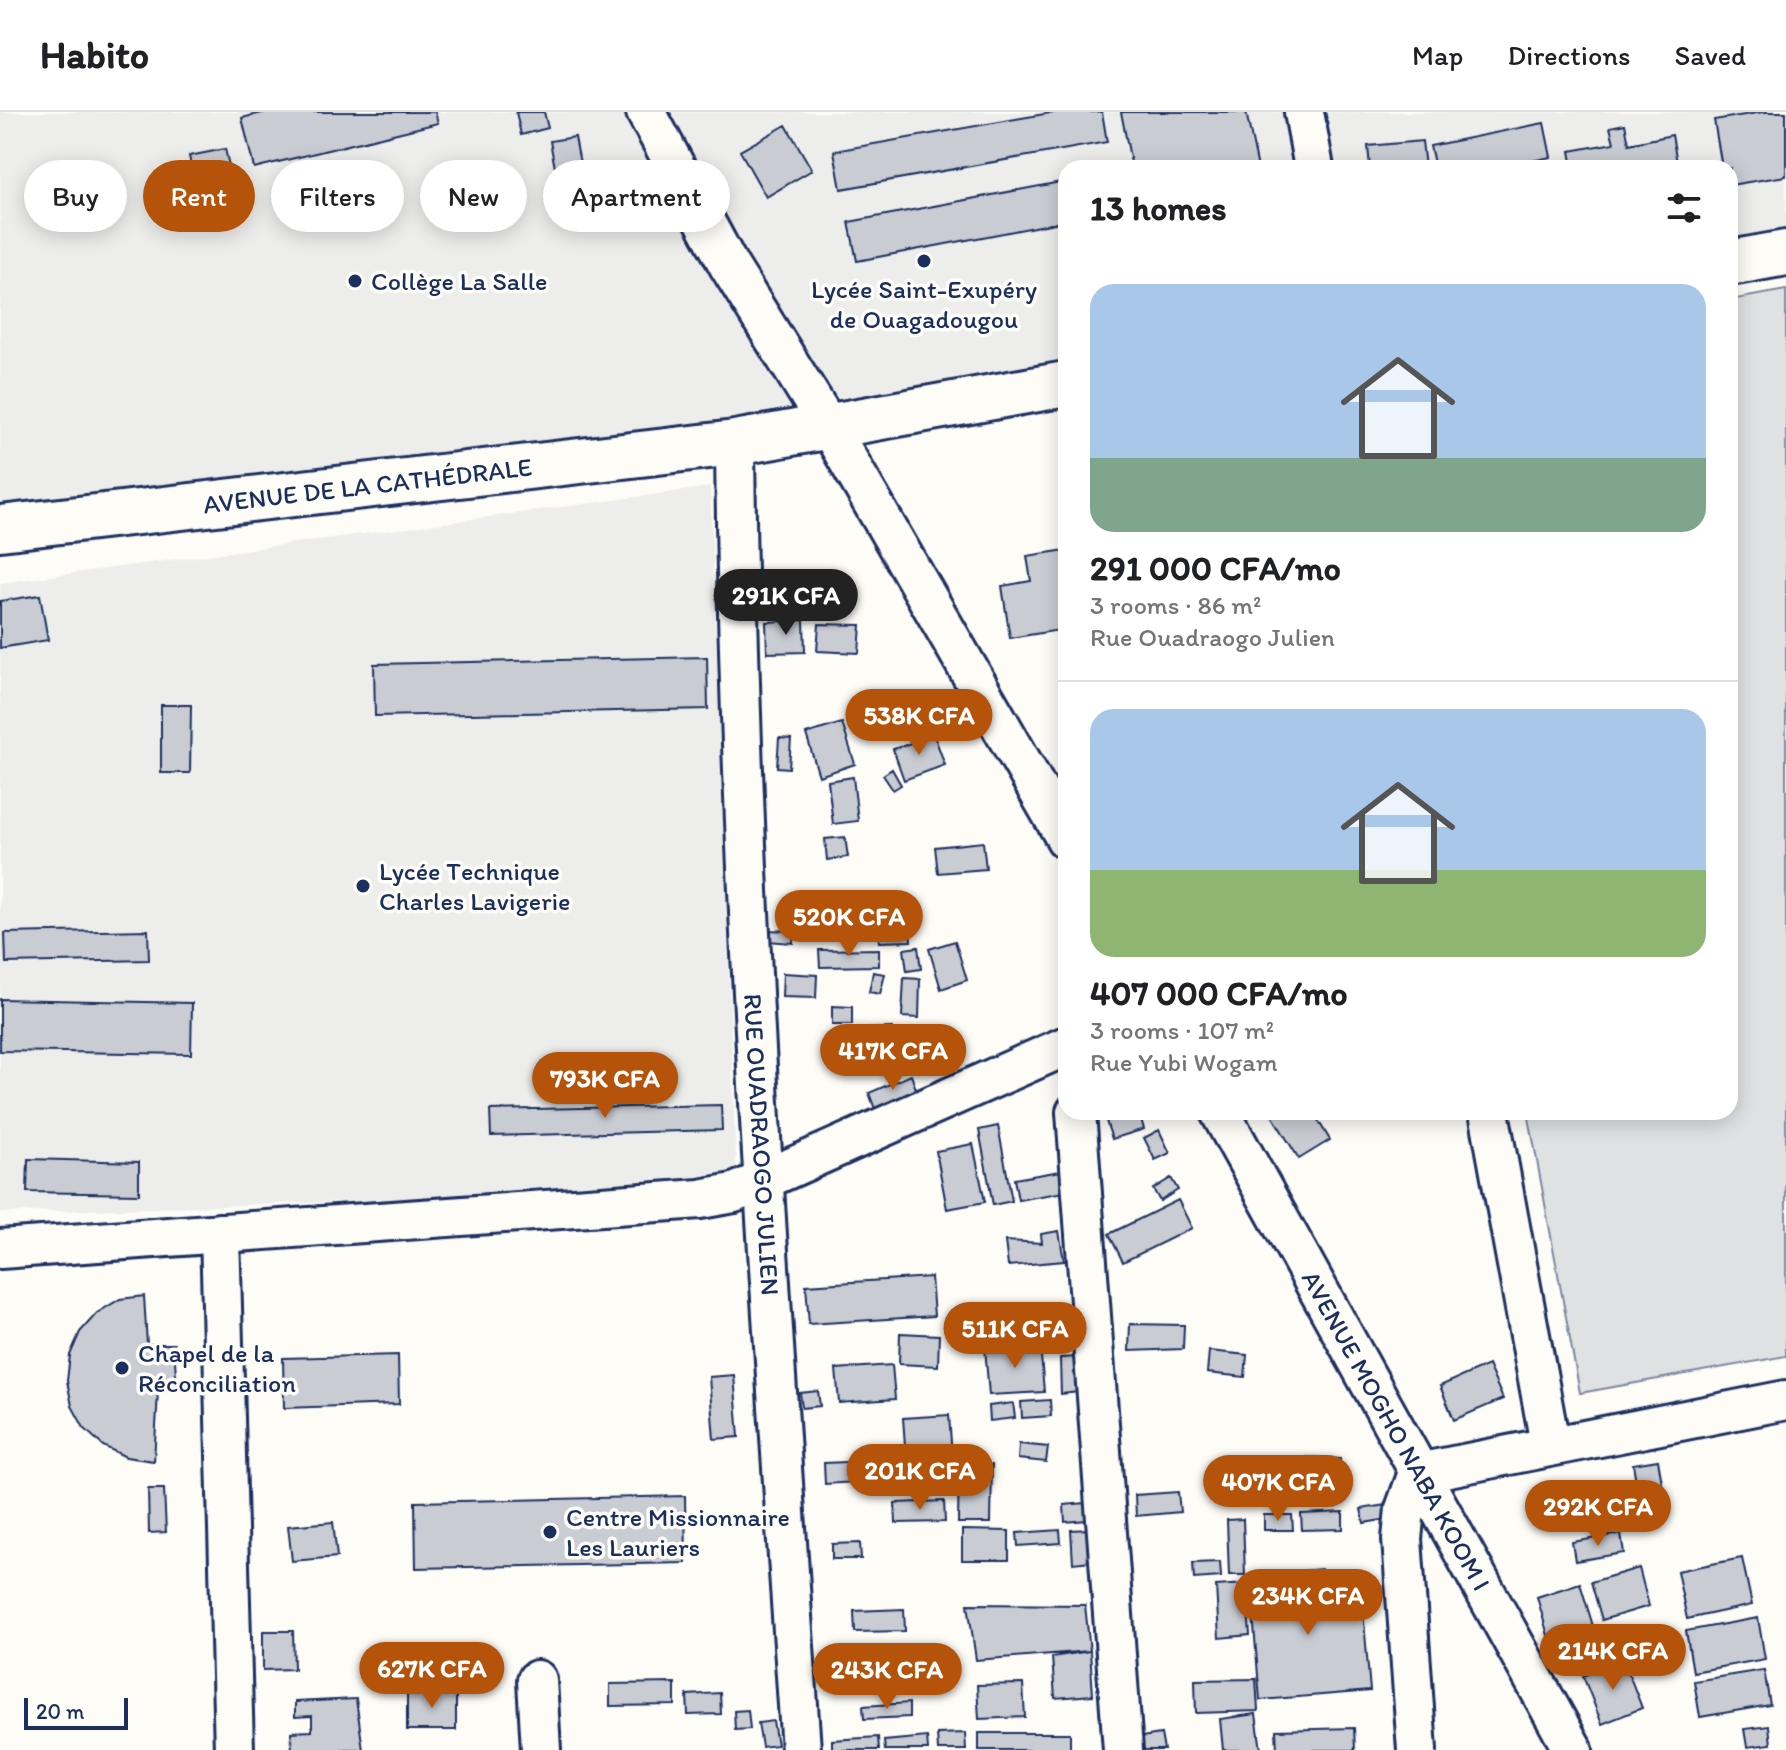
<!DOCTYPE html>
<html lang="en">
<head>
<meta charset="utf-8">
<style>
	:root { --surface:#fff; --page:#f2f2f2; --text:#202124; --muted:#757577; --line:#e0e0e0; --accent:#b45309 }
	body { margin:0; font-family:Itim,sans-serif; background:var(--page); color:var(--text); height:100vh; display:flex; flex-direction:column; font-size:30px; white-space:nowrap }
	* { box-sizing:border-box; margin:0 }
	p { font-size:26px; color:var(--muted) }
	.icon { flex:none; width:44px; height:44px; fill:none; stroke:currentColor; stroke-width:2; stroke-linecap:round; stroke-linejoin:round }
	.map { position:relative; flex:1; overflow:hidden }
	.sheet { position:absolute; left:1058px; top:48px; width:680px; height:960px; display:flex; flex-direction:column; background:var(--surface); border-radius:24px; box-shadow:0 4px 20px #0003 }
	.sheet>* { flex:none }
	.top-card { position:absolute; left:24px; top:48px; width:760px; height:72px; display:flex; gap:16px }
	.scale { position:absolute; left:24px; bottom:20px; width:104px; box-sizing:border-box; padding-left:8px; border:4px solid #1b2f5e; border-top:0; font-size:22px; line-height:28px; white-space:nowrap; color:#1b2f5e; -webkit-text-stroke:6px #fdfcf7; paint-order:stroke }
	.price { position:absolute; translate:-50% -68px; padding:0 18px; border-radius:28px; background:var(--accent); color:#fff; font-size:26px; line-height:52px; filter:drop-shadow(0 2px 4px #0008) }
	.price::after { content:''; position:absolute; left:50%; top:48px; width:24px; height:18px; margin-left:-12px; background:inherit; clip-path:polygon(0 0,100% 0,50% 100%) }
	.price.current { background:#222; color:#fff }
	ul { padding:0; list-style:none }
	li { display:grid; align-content:center; gap:16px; height:424px; padding:0 32px }
	li+li { border-top:2px solid var(--line) }
	li span { display:grid; place-items:center; height:248px; border-radius:24px; color:#555 }
	li>.icon { margin-inline-start:auto }
	span .icon { width:144px; height:144px; fill:#fffc; stroke-width:1 }
	li b { font-size:34px }
	h2 { display:flex; justify-content:space-between; align-items:center; height:96px; padding:0 32px; font-size:34px }
	.pill { padding:0 28px; border-radius:36px; background:var(--surface); box-shadow:0 4px 20px #0003; font-size:28px; line-height:72px }
	.pill.current { background:var(--accent); color:#fff }
	header { display:flex; align-items:center; gap:48px; box-sizing:border-box; height:112px; padding:0 40px; background:var(--surface); border-bottom:2px solid var(--line) }
	header strong { font-size:38px }
	nav { display:flex; gap:44px; margin-inline-start:auto; font-size:28px }
	.map>svg:first-child { display:block }
	.built { fill:#edeeec }
	.green { fill:#e0e1e3; stroke:#7e88a0; stroke-width:2 }
	.building { fill:#c9ccd3; stroke:#1b2f5e; stroke-width:2 }
	.lines { fill:none; stroke-linecap:round; stroke-linejoin:round }
	.street-casing { stroke:#1b2f5e; stroke-width:44 }
	.secondary-casing { stroke:#1b2f5e; stroke-width:50 }
	.street { stroke:#fdfcf7; stroke-width:38 }
	.secondary { stroke:#fdfcf7; stroke-width:44 }
	.poi-dot { fill:#1b2f5e; stroke:#fdfcf7; stroke-width:3 }
	.labels { text-anchor:middle; stroke-width:7; stroke-linejoin:round; paint-order:stroke }
	.poi-label { font-size:26px; fill:#1b2f5e; stroke:#fdfcf7; text-anchor:start }
	.street-label { font-size:26px; fill:#1b2f5e; stroke:#fdfcf7 }
</style>
</head>
<body>
<header>
<strong>Habito</strong>
<nav><a>Map</a><a>Directions</a><a>Saved</a></nav>
</header>
<div class="map">
<svg width="1786" height="1638" viewBox="0 0 1786 1638">
	<rect width="100%" height="100%" fill="#fdfcf7"/>
	<filter id="ink" filterUnits="userSpaceOnUse"><feTurbulence type="fractalNoise" baseFrequency=".0125" numOctaves="2"/><feDisplacementMap in="SourceGraphic" scale="16" xChannelSelector="R" yChannelSelector="G"/><feConvolveMatrix kernelMatrix="1 2 1 2 8 2 1 2 1" color-interpolation-filters="sRGB"/></filter>
	<g filter="url(#ink)">
		<path class="built" d="M0,0H1786V141L1730,151V56H1066V271L0,416Z
			M710,375L737,1077L0,1101V471Z"/>
		<path class="green" d="M1786,178V1244L1580,1281L1528,1000H1730V188Z"/>
		<path class="building" d="M266,0H435L438,11L254,56L242,6Z
			M516,0H544L548,16L521,23Z
			M1056,0H1102L1107,30L841,77L834,39Z
			M1121,0H1246L1258,56H1132Z
			M1763,0H1786V64L1730,73V56H1722L1714,8Z
			M1544,11L1551,45L1497,56H1435L1430,34Z
			M1625,12L1629,32L1672,23L1678,56H1573L1570,39L1614,31L1610,15Z
			M786,13L812,58L766,85L740,39Z
			M575,25L582,62L557,67L550,29Z
			M1422,29L1425,56H1370L1368,34Z
			M225,37L234,75L197,83L189,44Z
			M1066,69V109L857,149L849,110Z
			M1066,438V517L1010,526L1002,474L1031,469L1027,444Z
			M40,483L48,528L0,536V489Z
			M804,508L805,540L767,541L766,510Z
			M819,512L861,513L859,541L817,539Z
			M707,545L708,597L375,604L374,552Z
			M161,593H191L190,661H161Z
			M842,611L855,652L819,664L806,622Z
			M934,623L945,653L904,668L893,637Z
			M779,626L791,627L789,656L777,655Z
			M892,657L901,673L893,678L883,663Z
			M853,665L858,709L833,712L828,669Z
			M845,725L848,745L827,748L825,727Z
			M983,730L986,757L938,761L935,735Z
			M910,816L911,829L879,830L878,817Z
			M148,818L149,848L6,851L5,821Z
			M766,818L794,819L793,831L766,829Z
			M955,829L967,868L941,877L929,837Z
			M918,835L921,857L907,859L904,837Z
			M879,837V854L820,855L819,838Z
			M873,860L885,862L880,882L869,880Z
			M783,861L817,863L816,886L782,885Z
			M904,866L920,867L919,906L902,905Z
			M0,887L192,891L191,942L0,939Z
			M832,894L852,895V913H832Z
			M892,916V942L865,943L864,917Z
			M911,963L917,980L875,997L869,981Z
			M721,993L722,1018L491,1024L490,998Z
			M1103,1000H1139L1144,1017L1112,1027Z
			M1270,1000H1313L1330,1028L1299,1047Z
			M998,1014L1012,1089L993,1093L979,1018Z
			M1159,1018L1170,1041L1155,1048L1144,1026Z
			M973,1032L985,1090L947,1097L936,1039Z
			M28,1047L139,1050V1082L27,1080Z
			M1061,1059L1064,1080L1018,1088L1014,1067Z
			M1171,1066L1178,1078L1160,1089L1153,1077Z
			M1178,1088L1192,1116L1123,1150L1109,1122Z
			M1059,1119L1064,1149L1008,1154L1005,1129L1042,1131L1041,1122Z
			M931,1165L934,1204L809,1212L806,1173Z
			M144,1184L147,1232H174L177,1280H158L154,1349L126,1345L103,1334L84,1316L72,1294L67,1269L70,1243L80,1220L97,1201L120,1187Z
			M1130,1212L1184,1213L1183,1237L1129,1239Z
			M900,1221L939,1223L938,1254L899,1252Z
			M1040,1232L1044,1280L989,1283L985,1236Z
			M1209,1239L1247,1243L1245,1265L1207,1261Z
			M398,1243L399,1292L284,1296L283,1246Z
			M1078,1245L1079,1280L1061,1282L1060,1246Z
			M892,1253L895,1287L839,1291L836,1257Z
			M1488,1253L1503,1287L1454,1308L1440,1274Z
			M734,1263L739,1325L714,1327L709,1265Z
			M818,1279L820,1294L802,1296L800,1281Z
			M1050,1288L1051,1304L1022,1306L1021,1290Z
			M1013,1291L1015,1306L990,1309L989,1294Z
			M949,1303L952,1344L906,1347L903,1306Z
			M1019,1332L1048,1335L1046,1350L1018,1347Z
			M1306,1345L1340,1347L1336,1395L1302,1392Z
			M1658,1348L1663,1377L1638,1381L1633,1352Z
			M870,1349L871,1369L825,1372L824,1351Z
			M959,1352L992,1353L991,1411H958Z
			M148,1377H164L166,1420L149,1421Z
			M1178,1380L1180,1400L1136,1404L1135,1383Z
			M685,1384L686,1451L416,1456L415,1390Z
			M944,1389L945,1410L896,1411L895,1391Z
			M1086,1391L1087,1408L1065,1410L1064,1393Z
			M1386,1393L1388,1407L1364,1411L1361,1397Z
			M1343,1400V1417L1302,1418L1301,1402Z
			M1264,1403H1292L1293,1418H1264Z
			M1243,1407L1245,1463H1229L1227,1408Z
			M333,1410L337,1445L292,1449L288,1414Z
			M1089,1417L1091,1449L1073,1451L1071,1418Z
			M962,1418L1009,1419V1448H962Z
			M1060,1418L1061,1431L1018,1434L1017,1421Z
			M1621,1422L1624,1441L1575,1449L1572,1430Z
			M860,1431L861,1447H832V1432Z
			M1742,1446L1752,1493L1687,1507L1677,1459Z
			M1220,1450L1221,1465L1194,1467L1193,1451Z
			M1639,1456L1649,1494L1602,1508L1591,1470Z
			M1321,1457L1322,1477L1361,1474L1370,1579L1260,1588L1250,1464Z
			M1580,1471L1593,1514L1549,1527L1537,1485Z
			M1246,1472L1250,1523L1219,1526L1216,1474Z
			M968,1492L1085,1493L1090,1539L976,1548Z
			M904,1497L905,1519L855,1520L854,1499Z
			M1758,1506L1765,1547L1693,1560L1686,1519Z
			M263,1519H293L294,1557L263,1558Z
			M1090,1539L1093,1583L1055,1586L1052,1545Z
			M1623,1547L1642,1596L1602,1612L1583,1564Z
			M1764,1558L1770,1593L1700,1605L1694,1569Z
			M1256,1567L1258,1599L1196,1601L1195,1568Z
			M675,1571V1593L610,1594V1572Z
			M1023,1572L1025,1605L979,1607L977,1573Z
			M407,1578H456V1618H407Z
			M720,1581L721,1602L688,1603L687,1583Z
			M356,1587L363,1638H292L291,1620L312,1619V1604L295,1605V1590Z
			M909,1591V1605L864,1607L863,1594Z
			M748,1598L750,1617L735,1618L734,1599Z
			M1256,1602L1261,1638H1223L1220,1607Z
			M773,1609L777,1633L762,1635L758,1611Z
			M1769,1614L1771,1632L1747,1635L1744,1617Z
			M1354,1616L1355,1638H1277L1276,1618Z
			M965,1621L966,1638H938L937,1622Z
			M979,1621H1070V1638H979Z
			M1161,1622L1164,1638H1144L1141,1625Z
			M878,1625L879,1638H832V1628Z
			M927,1625L928,1638H885L884,1629Z"/>
		<g class="lines">
			<g class="street-casing">
				<g id="street">
					<path d="M646,0L729,154L829,315L1066,727"/>
					<path d="M1304,0L1314,56"/>
					<path id="s1" d="M735,331C739,767 772,1203 801,1638"/>
					<path d="M1076,1000L1123,1638"/>
					<path id="s2" d="M1220,1000L1573,1638"/>
					<path d="M1489,1000L1550,1332"/>
					<path d="M220,1121L234,1638"/>
					<path d="M0,1137L700,1087L734,1081L1066,934"/>
					<path d="M537,1568L541,1638"/>
					<path d="M1417,1638L1402,1427L1405,1397L1418,1361L1786,1288"/>
				</g>
			</g>
			<g class="secondary-casing">
				<g id="secondary">
					<path d="M1730,151L1786,141"/>
					<path id="s3" d="M0,416L735,331L1066,272"/>
				</g>
			</g>
			<use href="#street" class="street"/>
			<use href="#secondary" class="secondary"/>
		</g>
	</g>
	<g class="poi-dot">
		<circle cx="924" cy="149" r="8"/>
		<circle cx="355" cy="169" r="8"/>
		<circle cx="363" cy="774" r="8"/>
		<circle cx="122" cy="1256" r="8"/>
		<circle cx="550" cy="1420" r="8"/>
	</g>
	<g class="labels">
		<g class="poi-label">
			<text x="371" y="178">Collège La Salle</text>
			<text x="924" y="186" text-anchor="middle">Lycée Saint-Exupéry<tspan x="924" dy="30">de Ouagadougou</tspan></text>
			<text x="379" y="768">Lycée Technique<tspan x="379" dy="30">Charles Lavigerie</tspan></text>
			<text x="138" y="1250">Chapel de la<tspan x="138" dy="30">Réconciliation</tspan></text>
			<text x="566" y="1414">Centre Missionnaire<tspan x="566" dy="30">Les Lauriers</tspan></text>
		</g>
		<g class="street-label">
			<text dy="9" stroke="none"><textPath href="#s3" startOffset="370">AVENUE DE LA CATHÉDRALE</textPath></text>
			<text dy="9" stroke="none"><textPath href="#s1" startOffset="702">RUE OUADRAOGO JULIEN</textPath></text>
			<text dy="9" stroke="none"><textPath href="#s2" startOffset="364">AVENUE MOGHO NABA KOOM I</textPath></text>
		</g>
	</g>
</svg>
<div class="scale">20 m</div>
<b class="price current" style="left:786px;top:525px">291K CFA</b>
<b class="price" style="left:919px;top:645px">538K CFA</b>
<b class="price" style="left:849px;top:846px">520K CFA</b>
<b class="price" style="left:893px;top:980px">417K CFA</b>
<b class="price" style="left:605px;top:1008px">793K CFA</b>
<b class="price" style="left:1015px;top:1258px">511K CFA</b>
<b class="price" style="left:920px;top:1400px">201K CFA</b>
<b class="price" style="left:1278px;top:1411px">407K CFA</b>
<b class="price" style="left:1598px;top:1436px">292K CFA</b>
<b class="price" style="left:1308px;top:1525px">234K CFA</b>
<b class="price" style="left:1613px;top:1580px">214K CFA</b>
<b class="price" style="left:432px;top:1598px">627K CFA</b>
<b class="price" style="left:887px;top:1599px">243K CFA</b>
<div class="top-card">
<a class="pill">Buy</a>
<a class="pill current">Rent</a>
<a class="pill">Filters</a>
<a class="pill">New</a>
<a class="pill">Apartment</a>
</div>
<section class="sheet">
<h2>13 homes<svg class="icon" aria-label="filters" viewBox="0 0 24 24"><path d="M4 7h16M4 17h16"/><circle cx="9" cy="7" r="2"/><circle cx="15" cy="17" r="2"/></svg></h2>
<ul>
<li><span style="background:linear-gradient(#a9c7e8 70%,#7fa58c 0)"><svg class="icon" aria-label="home" viewBox="0 0 24 24"><path d="M3 11l9-7 9 7M6 9v11h12V9"/></svg></span><div><b>291 000 CFA/mo</b><p>3 rooms · 86 m²</p><p>Rue Ouadraogo Julien</p></div></li>
<li><span style="background:linear-gradient(#a9c7e8 65%,#8fb573 0)"><svg class="icon" aria-label="home" viewBox="0 0 24 24"><path d="M3 11l9-7 9 7M6 9v11h12V9"/></svg></span><div><b>407 000 CFA/mo</b><p>3 rooms · 107 m²</p><p>Rue Yubi Wogam</p></div></li>
</ul>
</section>
</div>
</body>
</html>
